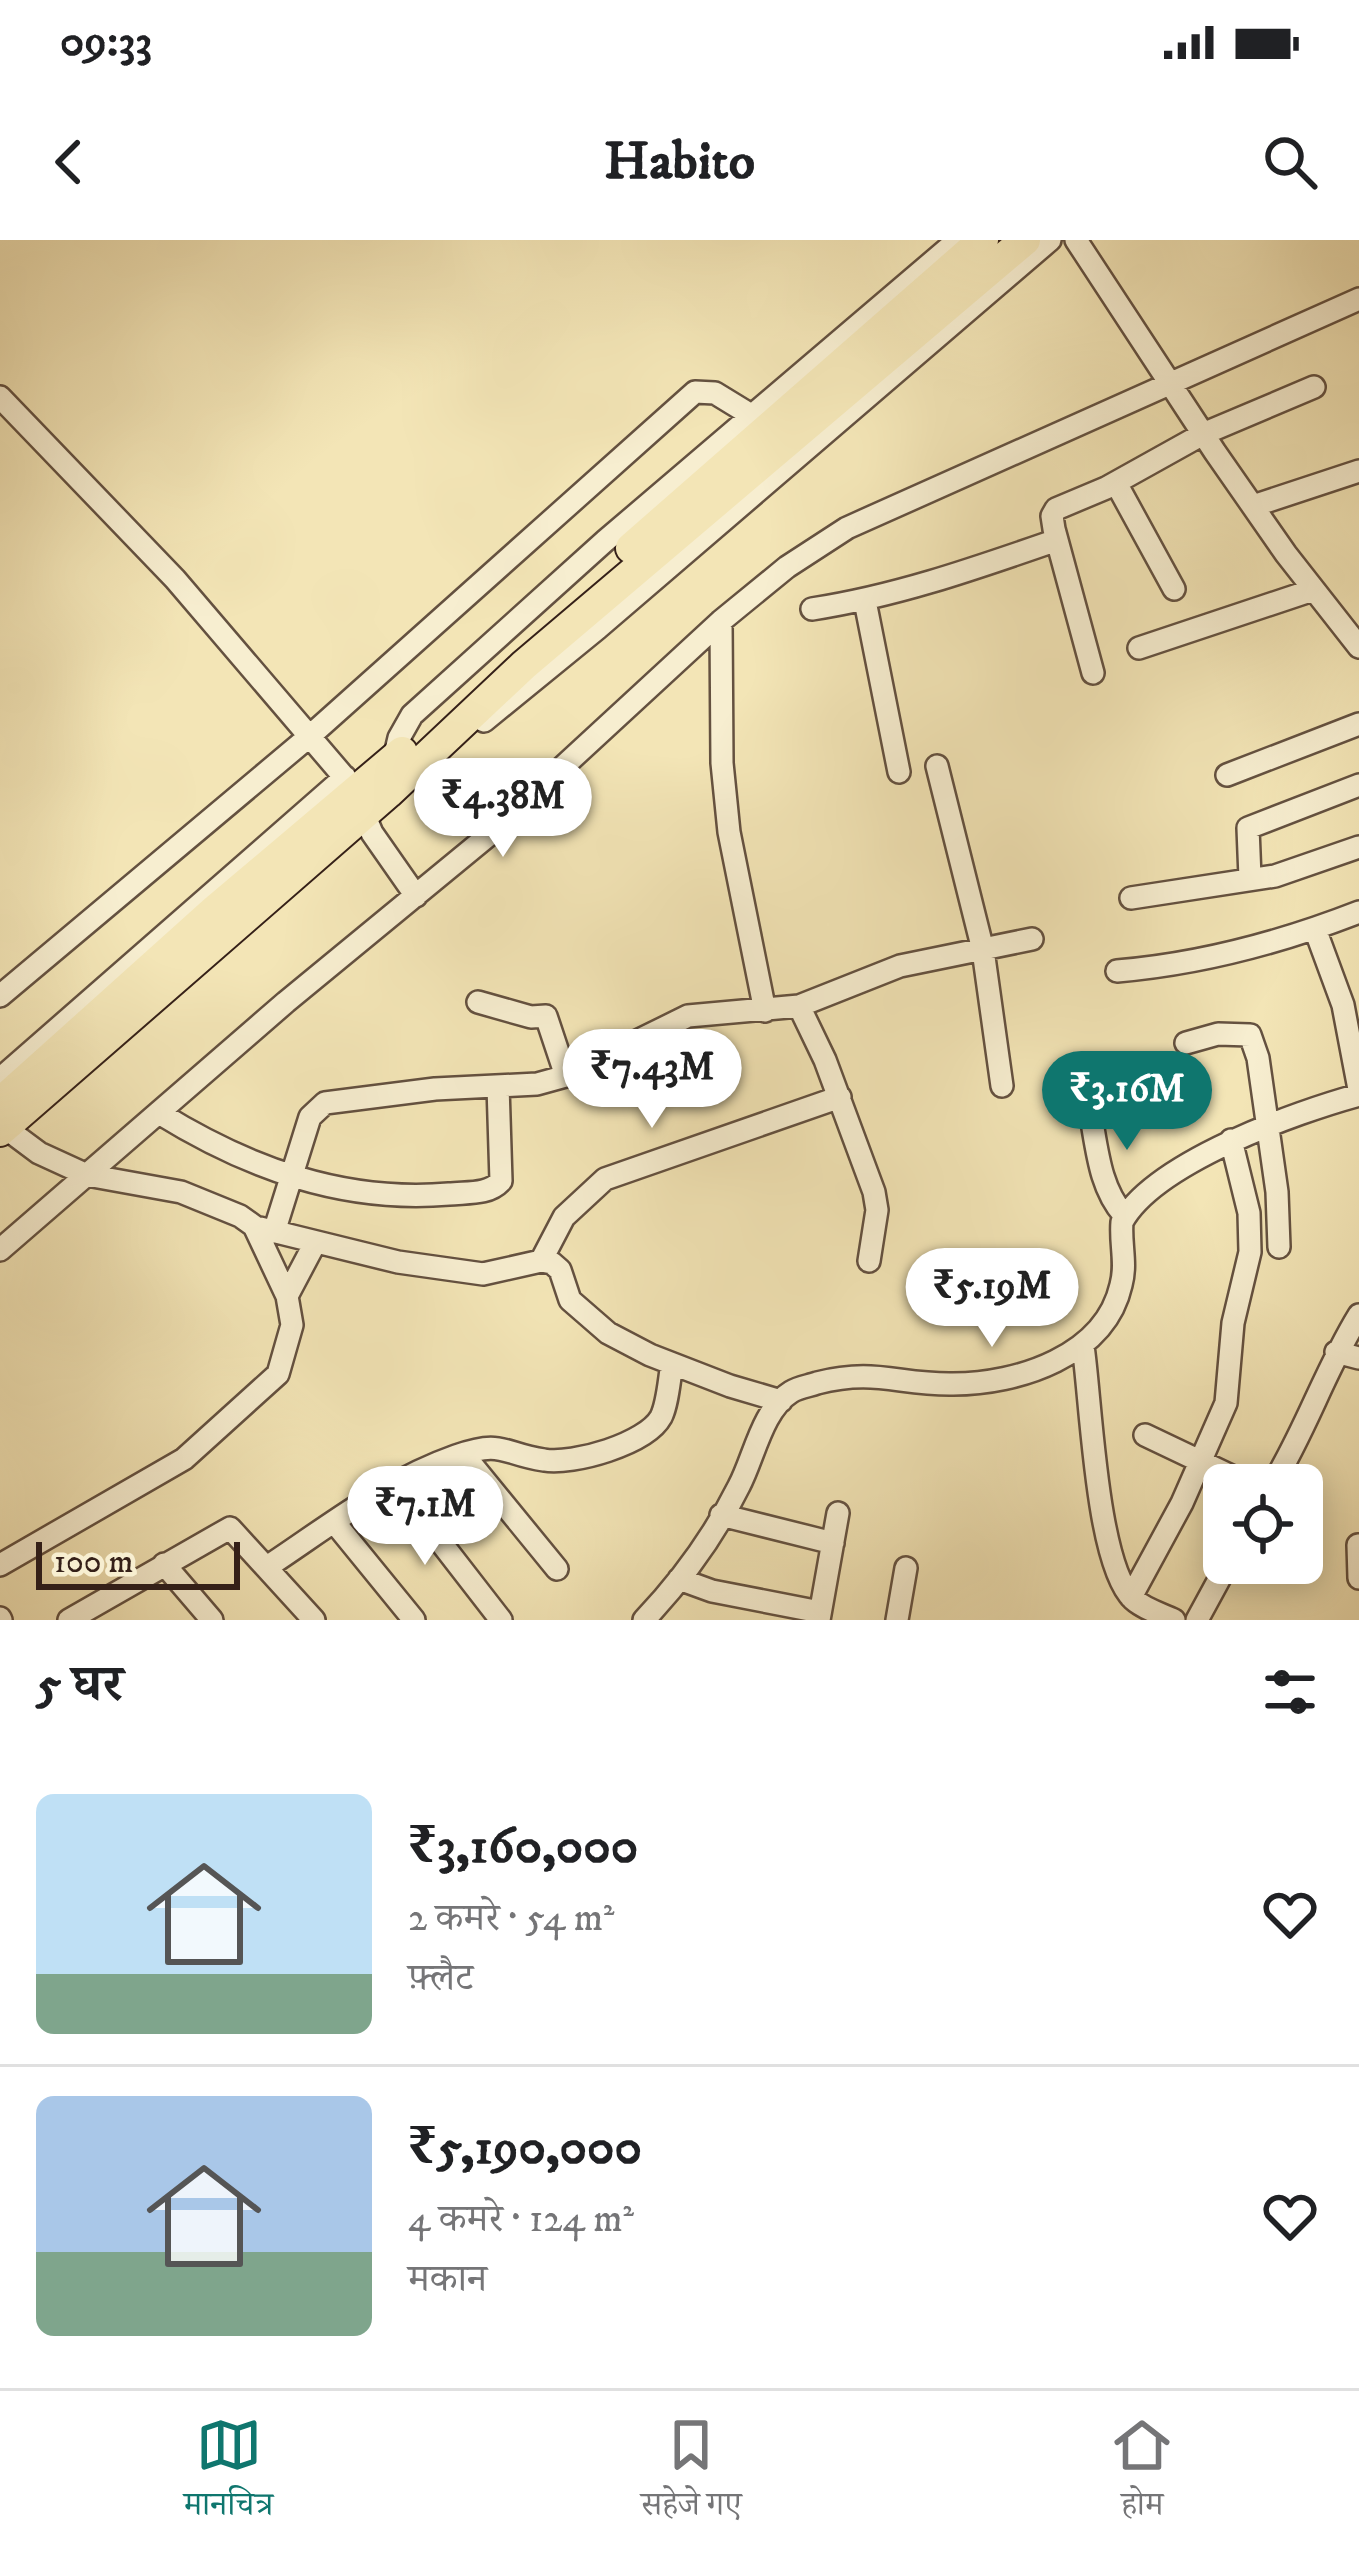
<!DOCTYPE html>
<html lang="hi">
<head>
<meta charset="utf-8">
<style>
	:root { --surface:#fff; --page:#f2f2f2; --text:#202124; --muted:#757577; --line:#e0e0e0; --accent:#0f766e }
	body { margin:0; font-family:"IM FELL DW Pica","Noto Serif Devanagari",serif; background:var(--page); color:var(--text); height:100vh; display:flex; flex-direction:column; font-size:45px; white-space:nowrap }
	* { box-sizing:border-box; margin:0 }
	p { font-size:39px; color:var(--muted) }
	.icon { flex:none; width:66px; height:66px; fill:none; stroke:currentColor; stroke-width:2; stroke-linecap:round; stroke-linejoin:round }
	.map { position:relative; height:1380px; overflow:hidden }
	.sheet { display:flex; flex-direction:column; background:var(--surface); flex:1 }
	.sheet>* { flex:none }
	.buttons { position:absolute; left:1203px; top:1224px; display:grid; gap:24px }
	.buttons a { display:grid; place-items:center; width:120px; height:120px; border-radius:18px; background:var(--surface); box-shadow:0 6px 30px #0003; font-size:60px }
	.scale { position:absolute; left:36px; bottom:30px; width:204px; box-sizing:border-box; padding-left:12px; border:6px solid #352018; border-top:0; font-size:33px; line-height:42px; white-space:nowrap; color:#352018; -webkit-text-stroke:9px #f7eed0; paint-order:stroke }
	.price { position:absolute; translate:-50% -102px; padding:0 27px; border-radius:42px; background:#fff; color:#222; font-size:39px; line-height:78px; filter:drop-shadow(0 3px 6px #0008) }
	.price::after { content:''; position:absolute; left:50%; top:72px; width:36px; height:27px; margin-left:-18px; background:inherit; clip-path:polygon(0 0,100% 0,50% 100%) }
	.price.selected { background:var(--accent); color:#fff }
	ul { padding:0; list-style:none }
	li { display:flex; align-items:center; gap:36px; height:300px; padding:0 36px }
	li+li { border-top:3px solid var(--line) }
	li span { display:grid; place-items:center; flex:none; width:336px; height:240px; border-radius:18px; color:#555 }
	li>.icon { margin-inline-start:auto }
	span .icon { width:144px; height:144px; fill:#fffc; stroke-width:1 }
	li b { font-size:51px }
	h2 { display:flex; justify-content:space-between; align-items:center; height:144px; padding:0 36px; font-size:51px }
	.status { display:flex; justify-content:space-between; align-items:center; height:84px; padding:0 60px; background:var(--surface); direction:ltr }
	.status svg { height:33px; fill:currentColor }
	header { display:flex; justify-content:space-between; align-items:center; height:156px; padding:0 36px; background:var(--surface); font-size:54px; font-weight:700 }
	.tabs { display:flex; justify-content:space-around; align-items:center; height:168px; border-top:3px solid var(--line); background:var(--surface); font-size:33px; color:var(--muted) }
	.tabs a { display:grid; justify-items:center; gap:6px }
	.tabs .selected { color:var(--accent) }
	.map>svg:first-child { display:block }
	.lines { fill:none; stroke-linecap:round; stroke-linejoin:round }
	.minor-casing { stroke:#645140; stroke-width:26 }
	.highway-casing { stroke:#352018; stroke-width:34 }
	.minor { stroke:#f7eed0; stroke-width:21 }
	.highway { stroke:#f3e5b6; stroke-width:30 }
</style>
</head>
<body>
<div class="status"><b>09:33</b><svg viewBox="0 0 49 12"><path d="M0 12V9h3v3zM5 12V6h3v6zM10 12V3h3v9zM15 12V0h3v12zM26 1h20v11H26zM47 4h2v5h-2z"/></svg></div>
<header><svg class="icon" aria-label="back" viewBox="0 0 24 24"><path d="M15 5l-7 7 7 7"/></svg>Habito<svg class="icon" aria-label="search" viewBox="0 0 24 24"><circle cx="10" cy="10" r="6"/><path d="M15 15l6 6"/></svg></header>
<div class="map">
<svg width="1359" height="1380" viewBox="0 0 1359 1380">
	<rect width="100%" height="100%" fill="#f3e5b6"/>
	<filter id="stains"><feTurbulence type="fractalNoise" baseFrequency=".00167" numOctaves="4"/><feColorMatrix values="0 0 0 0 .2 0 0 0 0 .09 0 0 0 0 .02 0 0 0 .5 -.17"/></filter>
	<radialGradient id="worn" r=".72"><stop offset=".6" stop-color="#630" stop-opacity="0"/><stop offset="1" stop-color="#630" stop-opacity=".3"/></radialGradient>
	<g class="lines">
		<g class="minor-casing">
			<path id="minor" d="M1076,0L1215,212L1286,314L1359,407
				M0,157L175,339L357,552
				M1116,243L1174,349
				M1253,266L1359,231
				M865,361L899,532
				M812,369C897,356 976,328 1057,300
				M721,381L722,523L729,592L765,771
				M1139,408L1313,350
				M1093,433L1054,289L1052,276L1056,269L1106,248L1203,194L1314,147
				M484,481L598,388L1050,0
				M394,519L399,498L412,475L605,301L958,0
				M937,526L983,710L1002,846
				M1227,535L1359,484
				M364,574L372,593L416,656
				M1250,638L1248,588L1359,545
				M1131,658L1275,636L1359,607
				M1315,689L1343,765L1359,849
				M1117,731C1200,724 1282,702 1359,672
				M0,756L311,495L695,152L715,153L751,175
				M478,762L531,777L546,776L566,836
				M799,766L825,820L874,952L877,970L869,1021
				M1186,803L1218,794L1250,795L1258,818L1277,952L1279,1007
				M0,839L345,537
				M1090,871C1097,907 1099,947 1124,975
				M159,873C248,928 343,963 449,954C468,952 488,955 501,941L498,846
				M0,884L39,913L87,935L181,952L240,976L254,986L287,1056L292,1085L278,1134L184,1219L0,1325
				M260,988L398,1022L483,1034L541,1021L552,1023L560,1030L570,1060L608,1093L650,1115L730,1146L781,1161
				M274,992L310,877L325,863L435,849L537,844L566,836L688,776L799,766L900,726L1032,699
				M0,1010L286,762L489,595L721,381L787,327L847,288L1359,59
				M541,1021L564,977L605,939L840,857
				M287,1056L315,1003
				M1083,1106C1091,1159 1096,1324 1133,1359C1144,1369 1161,1374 1174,1380
				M1336,1112L1359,1118
				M1145,1195L1250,1245
				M463,1214L557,1329
				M394,1242L501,1380
				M1272,1245C1306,1190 1325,1130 1359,1075
				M721,1275L833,1303
				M335,1283L414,1380
				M1358,1305L1359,1338
				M164,1324L212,1380
				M267,1327C329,1286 385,1241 456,1216C503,1199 502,1214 544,1220C573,1225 646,1204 661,1177C668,1163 669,1140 672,1124
				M679,1339L712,1351L820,1372
				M1131,1357L1182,1263L1226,1163L1233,1083L1250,1012L1249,973L1231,900
				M0,1378L1,1380
				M69,1380L230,1288L314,1380
				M644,1380C680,1342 715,1294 739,1246C754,1218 762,1170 791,1152C799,1147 809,1146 817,1143C876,1128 898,1145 953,1144C1018,1144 1105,1116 1121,1045C1127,1023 1120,1004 1122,982C1154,923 1296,872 1359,855
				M819,1380L838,1273
				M897,1380L906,1328
				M1197,1380L1228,1323"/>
		</g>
		<g class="highway-casing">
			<path id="highway" d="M631,308L983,0
				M0,863L215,670L402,512
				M0,891L388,553L524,425L1025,0"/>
		</g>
		<use href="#minor" class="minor"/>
		<use href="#highway" class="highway"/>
	</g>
	<rect width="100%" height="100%" filter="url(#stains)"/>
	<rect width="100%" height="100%" fill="url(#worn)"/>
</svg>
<div class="buttons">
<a><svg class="icon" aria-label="locate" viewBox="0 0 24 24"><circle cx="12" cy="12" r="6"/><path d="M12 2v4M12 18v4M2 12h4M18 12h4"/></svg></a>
</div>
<div class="scale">100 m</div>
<b class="price" style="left:503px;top:620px">₹4.38M</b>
<b class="price" style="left:652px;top:891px">₹7.43M</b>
<b class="price selected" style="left:1127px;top:913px">₹3.16M</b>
<b class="price" style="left:992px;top:1110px">₹5.19M</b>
<b class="price" style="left:425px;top:1328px">₹7.1M</b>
</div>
<section class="sheet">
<h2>5 घर<svg class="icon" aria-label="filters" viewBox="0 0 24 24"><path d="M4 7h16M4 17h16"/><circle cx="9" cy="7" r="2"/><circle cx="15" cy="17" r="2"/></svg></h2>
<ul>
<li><span style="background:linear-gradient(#bfe0f5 75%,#7fa58c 0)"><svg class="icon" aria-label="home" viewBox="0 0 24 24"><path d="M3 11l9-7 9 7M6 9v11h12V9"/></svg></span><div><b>₹3,160,000</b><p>2 कमरे · 54 m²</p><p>फ़्लैट</p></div><svg class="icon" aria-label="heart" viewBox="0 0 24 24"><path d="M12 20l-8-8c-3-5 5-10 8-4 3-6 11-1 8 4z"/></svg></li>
<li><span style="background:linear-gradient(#a9c7e8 65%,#7fa58c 0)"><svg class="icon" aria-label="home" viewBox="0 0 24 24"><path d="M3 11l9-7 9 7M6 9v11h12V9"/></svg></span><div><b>₹5,190,000</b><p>4 कमरे · 124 m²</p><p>मकान</p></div><svg class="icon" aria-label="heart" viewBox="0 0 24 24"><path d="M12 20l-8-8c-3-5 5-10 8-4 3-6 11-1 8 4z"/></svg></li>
</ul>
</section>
<nav class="tabs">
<a class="selected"><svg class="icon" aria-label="map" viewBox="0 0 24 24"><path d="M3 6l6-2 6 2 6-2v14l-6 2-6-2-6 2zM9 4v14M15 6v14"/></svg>मानचित्र</a>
<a><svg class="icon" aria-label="saved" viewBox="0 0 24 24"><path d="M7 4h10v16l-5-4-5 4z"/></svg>सहेजे गए</a>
<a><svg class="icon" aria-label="home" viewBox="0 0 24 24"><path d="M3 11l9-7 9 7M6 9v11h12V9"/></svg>होम</a>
</nav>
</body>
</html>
